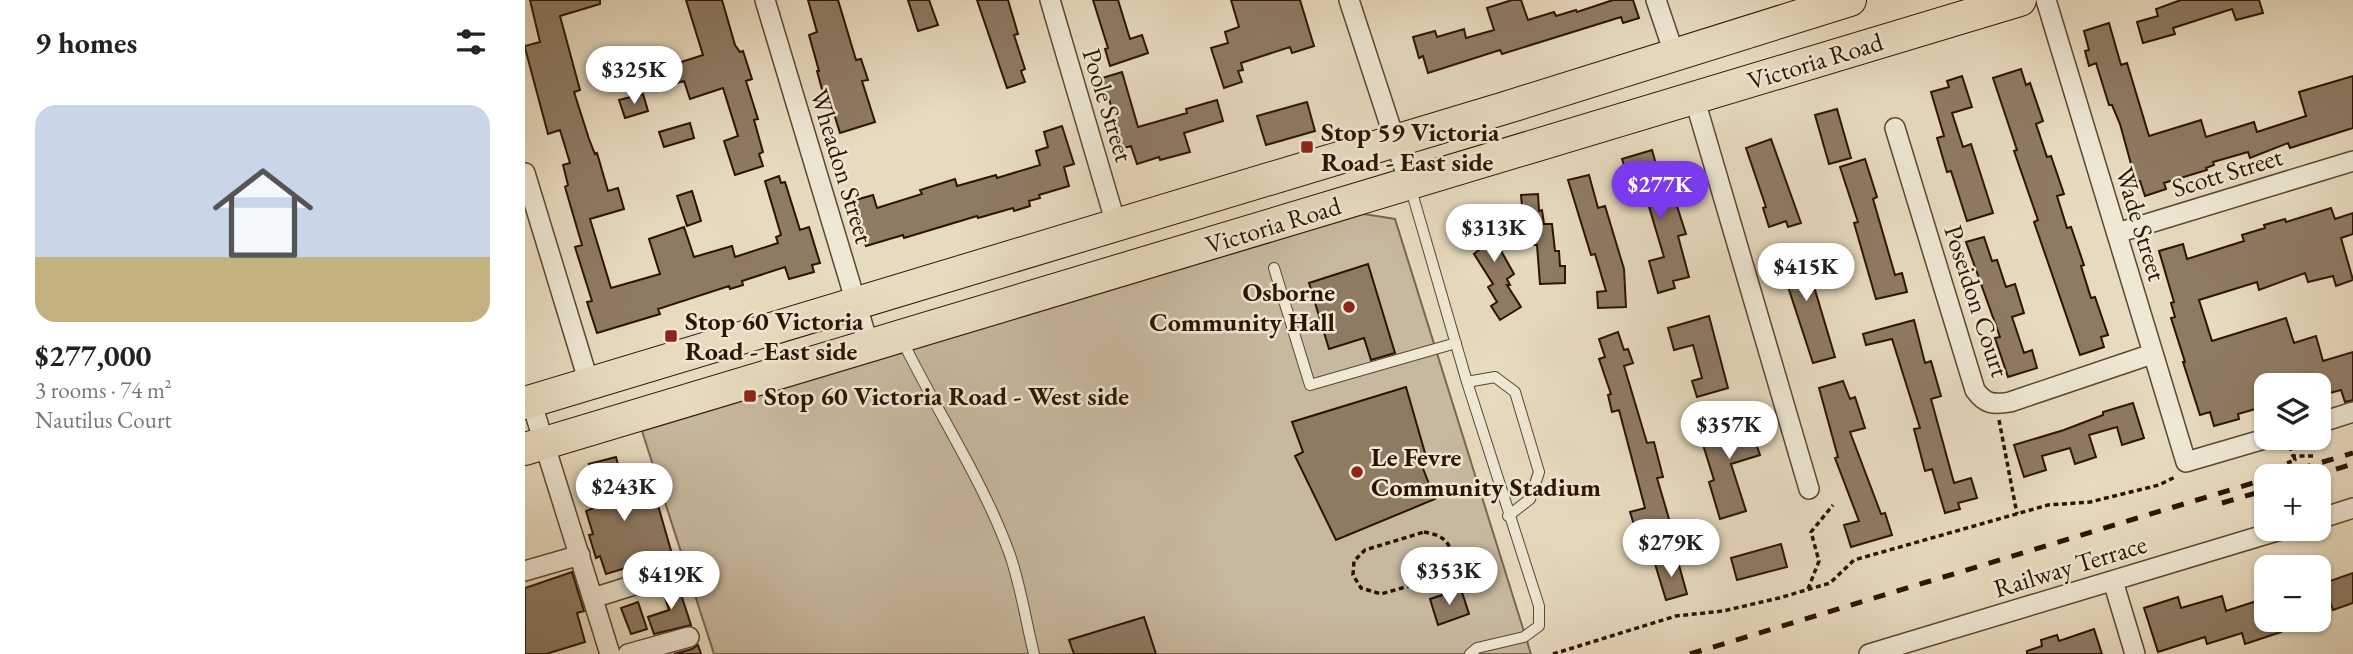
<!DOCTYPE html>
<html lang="en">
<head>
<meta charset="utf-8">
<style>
	:root { --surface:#fff; --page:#f2f2f2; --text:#222; --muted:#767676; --accent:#7c3aed }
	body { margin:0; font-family:"EB Garamond",serif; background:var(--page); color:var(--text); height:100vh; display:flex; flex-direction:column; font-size:26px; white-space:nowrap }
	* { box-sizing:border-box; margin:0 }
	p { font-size:23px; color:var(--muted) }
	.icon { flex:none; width:38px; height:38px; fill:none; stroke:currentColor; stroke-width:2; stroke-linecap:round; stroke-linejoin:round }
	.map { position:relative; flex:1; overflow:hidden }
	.details { display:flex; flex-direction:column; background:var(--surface); width:525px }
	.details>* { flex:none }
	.buttons { position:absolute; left:1729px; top:373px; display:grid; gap:14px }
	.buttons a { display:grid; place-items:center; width:77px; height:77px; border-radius:14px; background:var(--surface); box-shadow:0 2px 5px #0004; font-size:35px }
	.price { position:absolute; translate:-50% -60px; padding:0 16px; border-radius:24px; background:#fff; color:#222; font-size:23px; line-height:46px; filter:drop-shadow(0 2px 4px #0008) }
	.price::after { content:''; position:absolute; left:50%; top:42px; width:21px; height:16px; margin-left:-10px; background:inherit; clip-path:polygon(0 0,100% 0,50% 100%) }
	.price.selected { background:var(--accent); color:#fff }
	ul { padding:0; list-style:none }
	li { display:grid; align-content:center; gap:14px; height:371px; padding:0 35px }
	li span { display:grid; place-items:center; height:217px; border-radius:21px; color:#555 }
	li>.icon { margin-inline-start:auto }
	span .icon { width:126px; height:126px; fill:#fffc; stroke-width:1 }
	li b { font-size:30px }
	h2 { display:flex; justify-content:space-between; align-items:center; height:84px; padding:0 35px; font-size:30px }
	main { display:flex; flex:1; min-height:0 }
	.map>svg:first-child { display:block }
	.green { fill:#c7b99f; stroke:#7a6650; stroke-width:2 }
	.building { fill:#8e7b64; stroke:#2d1402; stroke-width:2 }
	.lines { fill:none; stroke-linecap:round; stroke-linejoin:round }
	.service-casing { stroke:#5c4631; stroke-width:12 }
	.minor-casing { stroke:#5c4631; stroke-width:22 }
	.trunk-casing { stroke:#2d1402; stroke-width:34 }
	.path { stroke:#2d1402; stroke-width:3.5; stroke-dasharray:5 3.5; stroke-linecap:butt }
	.service { stroke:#efe8d5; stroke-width:10 }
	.minor { stroke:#efe8d5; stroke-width:19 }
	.trunk { stroke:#e7dbbf; stroke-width:32 }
	.rail { stroke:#2d1402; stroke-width:5; stroke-dasharray:12 12; stroke-linecap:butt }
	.poi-dot { fill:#8f2418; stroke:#efe8d5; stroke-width:2.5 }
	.labels { text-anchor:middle; stroke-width:5; stroke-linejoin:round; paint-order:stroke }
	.street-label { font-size:26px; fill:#2d1402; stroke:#efe8d5 }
	.poi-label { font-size:26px; font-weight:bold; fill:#2d1402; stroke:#efe8d5; text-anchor:start }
</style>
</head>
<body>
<main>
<section class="details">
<h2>9 homes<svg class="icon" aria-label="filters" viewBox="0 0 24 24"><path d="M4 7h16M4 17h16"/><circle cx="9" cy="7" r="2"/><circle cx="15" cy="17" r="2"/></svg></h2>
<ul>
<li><span style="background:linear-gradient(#c9d6e8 70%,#c2b280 0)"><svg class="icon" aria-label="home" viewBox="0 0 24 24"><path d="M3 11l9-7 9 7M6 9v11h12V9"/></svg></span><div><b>$277,000</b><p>3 rooms · 74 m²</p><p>Nautilus Court</p></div></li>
</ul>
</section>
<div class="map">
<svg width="1828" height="654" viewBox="0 0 1828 654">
	<rect width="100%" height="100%" fill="#e7dbbf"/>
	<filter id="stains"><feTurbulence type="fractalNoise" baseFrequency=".00286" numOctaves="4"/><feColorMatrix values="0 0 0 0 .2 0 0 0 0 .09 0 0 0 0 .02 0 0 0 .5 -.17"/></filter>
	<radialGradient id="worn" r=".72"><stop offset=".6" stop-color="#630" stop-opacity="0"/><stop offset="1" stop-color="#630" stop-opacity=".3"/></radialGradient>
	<path class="green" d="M839,214L870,219L1006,654H189L117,431Z"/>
	<path class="building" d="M5,0H75V4L35,16L55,90L49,92L64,139L70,154L72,153L83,191L93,188L99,209L65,219L86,288L135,274L124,239L159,227L169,257L207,246L210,257L253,243L251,237L256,235L240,181L254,176L256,183L260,182L275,230L284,227L295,263L287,265L289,272L264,279L260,267L217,281L218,285L205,289L204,286L133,309L135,314L72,333L62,302L67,301L50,247L57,245L40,187L43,185L38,165L45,163L35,130L23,134L0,48V46L15,42Z
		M161,0H197L210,45L215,52L218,51L227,79L221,81L233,119L229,120L238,152L234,154L238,166L210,175L199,141L213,136L198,88L165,99L159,81L152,83L147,65L178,55Z
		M283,0H313L331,60L336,59L343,80L337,81L350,122L315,133L302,91L298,93L292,71H294L284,35L292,32Z
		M383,0H404L413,25L393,31Z
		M452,0H483L493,34L489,35L500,69L496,71L500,82L482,88Z
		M568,0H593L605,39L617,35L623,53L585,66L580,49L583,48Z
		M706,0H775L789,46L767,53L765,47L716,63L718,70L713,71L717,82L699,88L686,48L703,43L700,32L714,27Z
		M987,0H996L1003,20L1029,12L1031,16L1051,10L1052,12L1088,0H1108L1114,18L1098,23L1096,17L977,54L975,50L903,73L898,56L894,58L888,37L910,31L912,37L939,29L941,38L969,30L962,8Z
		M1656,0H1734L1738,13L1711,20L1707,9L1648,28L1650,34L1618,43L1612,22L1633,16L1631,9Z
		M1584,23L1596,65L1602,63L1624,136L1676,120L1681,137L1729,122L1732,132L1781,116L1774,92L1828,76V128L1765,148L1763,143L1725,158L1723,152L1688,162L1689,165L1681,168L1682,170L1639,183L1641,189L1620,196L1615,181L1611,182L1595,124L1587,105H1584L1571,63L1564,66L1560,51L1564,50L1559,31Z
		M1496,69L1501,85L1505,83L1518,121L1511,124L1522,157L1526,156L1539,194L1532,196L1542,228L1546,227L1559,265L1556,266L1566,298L1570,297L1583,335L1576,337L1579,347L1555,355L1509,222L1513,220L1489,151L1492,150L1468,78Z
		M597,72L613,127L662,113L661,109L692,100L698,121L659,133L665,152L635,160L634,157L612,164L606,146L592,150L588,135L594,133L584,99L581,101L574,79Z
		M1437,76L1447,107L1427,113L1438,147L1446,144L1468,213L1442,221L1426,171L1422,172L1412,138L1419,136L1406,92L1424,87L1422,81Z
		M118,94L123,111L100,118L94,100Z
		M782,102L790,131L741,145L732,116Z
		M1312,109L1326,158L1304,164L1290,115Z
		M165,123L169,138L139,147L134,132Z
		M537,126L549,164L539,167L544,186L514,195L515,198L504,201L505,206L489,211L488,208L453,218L452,216L379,238L378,235L341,246L327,201L348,195L352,208L397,194L395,190L430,179L432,186L471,175L472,178L515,165L511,151L523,147L519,132Z
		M1246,139L1276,223L1263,227L1261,221L1244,227L1238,208L1241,207L1221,148Z
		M1127,150L1141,199L1149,197L1161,234L1153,236L1164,277L1148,281L1150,288L1133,293L1124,261L1139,257L1119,190L1113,192L1108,173L1102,175L1097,159Z
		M1340,159L1352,197L1348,199L1370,275L1377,273L1382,292L1351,299L1329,223L1333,222L1315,167Z
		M1064,175L1073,208L1080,206L1099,269L1101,307L1073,308L1072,292L1081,291L1070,254L1066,255L1043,180Z
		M167,191L176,221L162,226L152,196Z
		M1013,194L1014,211L1017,210L1019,224H1027L1030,251H1034L1035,266H1040V283L1015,284L1012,245H1009L1007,228L999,229L996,195Z
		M961,206L971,222L964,226L972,238L970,240L989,274L982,279L985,285H982L996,307L975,320L966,306L972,302L963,287L968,284L949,254L955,249L946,235L953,231L944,216Z
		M1806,208L1810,219L1828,213V234L1816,238L1828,280L1811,286L1808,276L1783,282L1780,273L1734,290L1732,282L1674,300L1687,341L1761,318L1769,343L1791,336L1798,361L1828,352V400L1820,402L1816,390L1794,396V385H1741V406L1713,414L1714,419L1689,426L1685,412L1675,415L1658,362H1660L1646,318L1650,317L1646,303L1649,302L1634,251L1658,244L1662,259L1719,241L1717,235L1740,228L1739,225L1760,219L1761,222Z
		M1459,237L1467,261L1472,260L1481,287L1490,284L1499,313L1487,317L1499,353L1507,350L1512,368L1483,377L1470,338L1475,337L1441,242Z
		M1280,244L1285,262L1278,264L1286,291L1290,290L1310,357L1288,363L1252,253Z
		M843,264L870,353L846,360L839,338L804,349L784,283Z
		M1184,316L1203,388L1172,397L1167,381L1177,378L1168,345L1149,350L1143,328Z
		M1389,320L1400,363L1406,361L1416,396L1406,399L1429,483L1446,478L1452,498L1433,503L1435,509L1420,513L1407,469L1400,471L1389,429L1395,428L1367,339L1341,345L1338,334Z
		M1093,332L1099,350L1103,349L1108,363L1099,366L1122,443L1129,442L1138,477L1132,478L1147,529L1133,533L1131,525L1111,531L1105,512L1120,508L1094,410L1087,412L1083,395L1086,394L1074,359L1080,357L1074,339Z
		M1318,381L1325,399L1330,397L1340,428L1325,432L1356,514L1360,513L1367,535L1326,547L1319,525L1334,521L1310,458L1313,457L1294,388Z
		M881,387L900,453L893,456L910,499L811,540L770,456L778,452L767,422Z
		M1608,403L1619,438L1597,445L1592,427L1564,435L1571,457L1550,464L1545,448L1517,456L1521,470L1499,477L1489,445L1539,430L1578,415V412Z
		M1220,411L1235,455L1206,464L1221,511L1195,519L1184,482L1189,480L1174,432L1203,424L1201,417Z
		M91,457L98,484L106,481L114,507L132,502L147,554L81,574L75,556L71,558L64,535L68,534L61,511L77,505L64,464Z
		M1256,544L1262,567L1212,580L1206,558Z
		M1152,558L1162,594L1141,600L1130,564Z
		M47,572L59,611L52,613L60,642L21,654H0V588Z
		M1828,573V603L1808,610L1799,583Z
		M151,579L166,625L129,634L123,617L144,610L136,586Z
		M936,589L944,614L913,625L905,599Z
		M1697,596L1701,611L1741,598V620H1752L1756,632L1720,644L1717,633L1682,644L1680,637L1633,652L1619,608L1653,597L1656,608Z
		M113,602L122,629L106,634L96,608Z
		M619,617L631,654H549L544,640Z
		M1569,629L1577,654H1502V651L1517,646L1516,640L1532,635L1534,641Z
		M173,645L176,654H149L167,649Z"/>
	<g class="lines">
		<g class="service-casing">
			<path id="service" d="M885,186L942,382L1014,606V626L999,637L952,648L945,654
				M749,268L785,385L931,343
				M377,340C412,412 458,480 485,555C496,587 501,622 509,654
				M942,382L970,377L990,392L1014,472L1005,499L983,516"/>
		</g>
		<g class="minor-casing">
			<path id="minor" d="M240,0L344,346
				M525,0L591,224
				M824,0L884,183
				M1131,0L1150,56
				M1521,0L1661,462L1743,438
				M1169,97L1284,489
				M1370,128L1450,390C1460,404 1468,405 1485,402L1627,354
				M0,173L64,383
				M1592,233L1828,161
				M6,401L85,654
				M1794,423L1828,412
				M1794,519L1828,508
				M0,571L55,555
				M1588,581L1610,654
				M68,598L125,580L137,569
				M103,654L164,637
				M1344,654L1762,528"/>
		</g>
		<g class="trunk-casing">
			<path id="trunk" d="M0,403L983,107L1325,0
				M0,449L1495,0"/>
		</g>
		<path class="path" d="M1474,420L1492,514
			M1762,438L1768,456H1788
			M1762,463L1770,460L1769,457
			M1794,483L1796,482
			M899,532C916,535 923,539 928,556L916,574L887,585L856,594L836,588L828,575L829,561L840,550Z
			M1283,589L1294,561L1286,532L1308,505
			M1028,654L1151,616L1198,611L1254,598L1305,583L1329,560L1523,505L1565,502L1634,485L1650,477"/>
		<use href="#service" class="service"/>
		<use href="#minor" class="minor"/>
		<use href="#trunk" class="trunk"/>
		<path class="rail" d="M1751,476L1828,453
			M1788,476L1828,464
			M1697,503L1741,490
			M1165,654L1741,479"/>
	</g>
	<g class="poi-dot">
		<rect x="775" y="140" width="14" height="14" rx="3.5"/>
		<circle cx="824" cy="307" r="7"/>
		<rect x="139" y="329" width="14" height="14" rx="3.5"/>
		<rect x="218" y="389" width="14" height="14" rx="3.5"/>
		<circle cx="832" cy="472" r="7"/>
	</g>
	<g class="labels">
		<g class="street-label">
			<text transform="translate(1290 61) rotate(-17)" y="9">Victoria Road</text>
			<text transform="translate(583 105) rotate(73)" y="9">Poole Street</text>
			<text transform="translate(317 166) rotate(73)" y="9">Wheadon Street</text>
			<text transform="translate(1702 172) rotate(-17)" y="9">Scott Street</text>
			<text transform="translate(1616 224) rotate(73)" y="9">Wade Street</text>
			<text transform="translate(748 225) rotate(-17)" y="9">Victoria Road</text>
			<text transform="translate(1452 301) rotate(72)" y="9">Poseidon Court</text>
			<text transform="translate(1545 566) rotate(-17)" y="9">Railway Terrace</text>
		</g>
		<g class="poi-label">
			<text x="796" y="141">Stop 59 Victoria<tspan x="796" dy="30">Road - East side</tspan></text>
			<text x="810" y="301" text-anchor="end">Osborne<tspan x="810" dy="30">Community Hall</tspan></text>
			<text x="160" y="330">Stop 60 Victoria<tspan x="160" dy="30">Road - East side</tspan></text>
			<text x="239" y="405">Stop 60 Victoria Road - West side</text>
			<text x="846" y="466">Le Fevre<tspan x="846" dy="30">Community Stadium</tspan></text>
		</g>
	</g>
	<rect width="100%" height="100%" filter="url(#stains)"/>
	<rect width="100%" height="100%" fill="url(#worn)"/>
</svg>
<div class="buttons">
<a><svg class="icon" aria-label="layers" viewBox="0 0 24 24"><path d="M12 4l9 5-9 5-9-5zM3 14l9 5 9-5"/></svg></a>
<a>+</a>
<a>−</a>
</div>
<b class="price" style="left:109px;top:106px">$325K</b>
<b class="price selected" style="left:1135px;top:221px">$277K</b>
<b class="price" style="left:969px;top:264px">$313K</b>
<b class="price" style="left:1281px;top:303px">$415K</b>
<b class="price" style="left:1204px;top:461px">$357K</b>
<b class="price" style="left:99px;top:523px">$243K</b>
<b class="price" style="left:1146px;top:579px">$279K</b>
<b class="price" style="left:924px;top:607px">$353K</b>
<b class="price" style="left:146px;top:611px">$419K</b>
</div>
</main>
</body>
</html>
